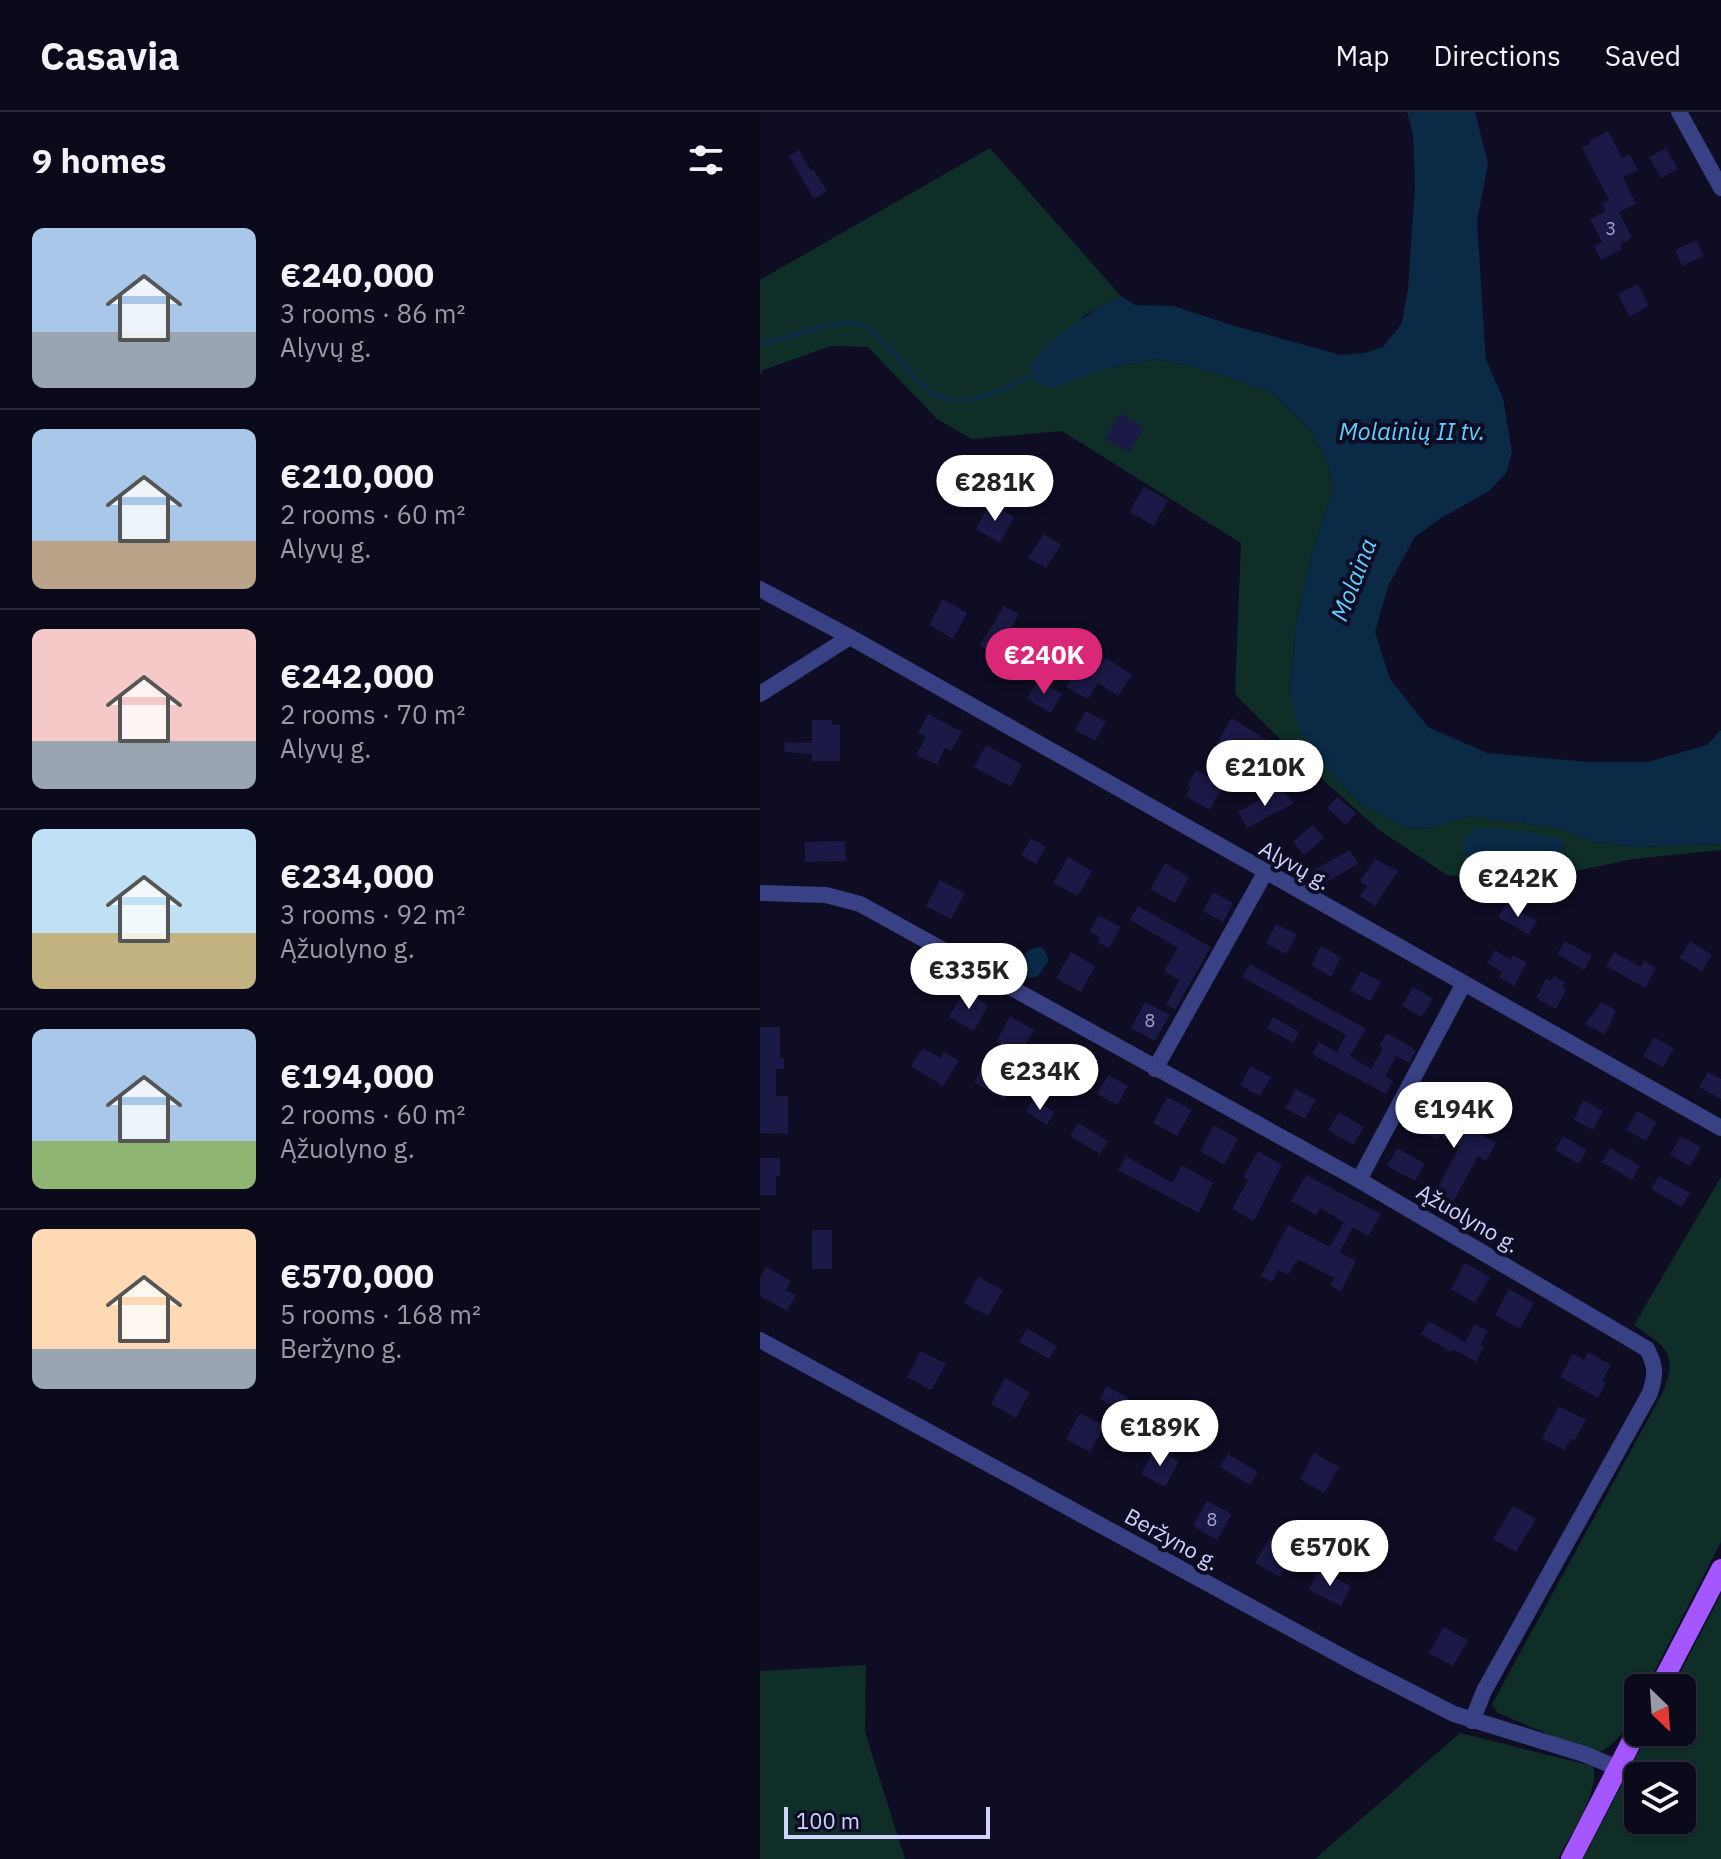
<!DOCTYPE html>
<html lang="en">
<head>
<meta charset="utf-8">
<style>
	:root { --surface:#0a0a1b; --page:#131324; --text:#f1f3f6; --muted:#999aa3; --line:#2a2b3a; --accent:#db2777 }
	body { margin:0; font-family:"IBM Plex Sans",sans-serif; background:var(--page); color:var(--text); height:100vh; display:flex; flex-direction:column; font-size:30px; white-space:nowrap }
	* { box-sizing:border-box; margin:0 }
	p { font-size:26px; color:var(--muted) }
	.icon { flex:none; width:44px; height:44px; fill:none; stroke:currentColor; stroke-width:2; stroke-linecap:round; stroke-linejoin:round }
	.map { position:relative; flex:1; overflow:hidden }
	.panel { display:flex; flex-direction:column; background:var(--surface); width:760px }
	.panel>* { flex:none }
	.needle { width:52px; rotate:155deg }
	.tools { position:absolute; left:864px; top:1562px; display:grid; gap:16px }
	.tools a { display:grid; place-items:center; width:72px; height:72px; border-radius:12px; background:var(--surface); box-shadow:0 2px 6px #0004,0 0 0 2px var(--line); font-size:40px }
	.scale { position:absolute; left:24px; bottom:20px; width:206px; box-sizing:border-box; padding-left:8px; border:4px solid #d0d2ff; border-top:0; font-size:22px; line-height:28px; white-space:nowrap; color:#d0d2ff; -webkit-text-stroke:6px #0e0d24; paint-order:stroke }
	.price { position:absolute; translate:-50% -68px; padding:0 18px; border-radius:28px; background:#fff; color:#222; font-size:26px; line-height:52px; filter:drop-shadow(0 2px 4px #0008) }
	.price::after { content:''; position:absolute; left:50%; top:48px; width:24px; height:18px; margin-left:-12px; background:inherit; clip-path:polygon(0 0,100% 0,50% 100%) }
	.price.active { background:var(--accent); color:#fff }
	ul { padding:0; list-style:none }
	li { display:flex; align-items:center; gap:24px; height:200px; padding:0 32px }
	li+li { border-top:2px solid var(--line) }
	li span { display:grid; place-items:center; flex:none; width:224px; height:160px; border-radius:12px; color:#555 }
	li>.icon { margin-inline-start:auto }
	span .icon { width:96px; height:96px; fill:#fffc; stroke-width:1 }
	li b { font-size:34px }
	h2 { display:flex; justify-content:space-between; align-items:center; height:96px; padding:0 32px; font-size:34px }
	header { display:flex; align-items:center; gap:48px; box-sizing:border-box; height:112px; padding:0 40px; background:var(--surface); border-bottom:2px solid var(--line) }
	header strong { font-size:38px }
	nav { display:flex; gap:44px; margin-inline-start:auto; font-size:28px }
	main { display:flex; flex:1; min-height:0 }
	.map>svg:first-child { display:block }
	.green { fill:#102e28; fill-rule:evenodd }
	.water { fill:#0a2a46 }
	.lines { fill:none; stroke-linecap:round; stroke-linejoin:round }
	.stream { stroke:#0a2a46; stroke-width:4 }
	.building { fill:#1b1945 }
	.minor { stroke:#374184; stroke-width:16 }
	.major { stroke:#a557ff; stroke-width:20 }
	.labels { text-anchor:middle; stroke-width:8; stroke-linejoin:round; paint-order:stroke }
	.number-label { font-size:18px; fill:#a3a4d0 }
	.street-label { font-size:22px; fill:#d0d2ff; stroke:#0e0d24 }
	.water-label { font-size:24px; font-style:italic; fill:#5ecfff; stroke:#0e0d24 }
</style>
</head>
<body>
<header>
<strong>Casavia</strong>
<nav><a>Map</a><a>Directions</a><a>Saved</a></nav>
</header>
<main>
<section class="panel">
<h2>9 homes<svg class="icon" aria-label="filters" viewBox="0 0 24 24"><path d="M4 7h16M4 17h16"/><circle cx="9" cy="7" r="2"/><circle cx="15" cy="17" r="2"/></svg></h2>
<ul>
<li><span style="background:linear-gradient(#a9c7e8 65%,#9aa5b1 0)"><svg class="icon" aria-label="home" viewBox="0 0 24 24"><path d="M3 11l9-7 9 7M6 9v11h12V9"/></svg></span><div><b>€240,000</b><p>3 rooms · 86 m²</p><p>Alyvų g.</p></div></li>
<li><span style="background:linear-gradient(#a9c7e8 70%,#b9a48a 0)"><svg class="icon" aria-label="home" viewBox="0 0 24 24"><path d="M3 11l9-7 9 7M6 9v11h12V9"/></svg></span><div><b>€210,000</b><p>2 rooms · 60 m²</p><p>Alyvų g.</p></div></li>
<li><span style="background:linear-gradient(#f6c9c9 70%,#9aa5b1 0)"><svg class="icon" aria-label="home" viewBox="0 0 24 24"><path d="M3 11l9-7 9 7M6 9v11h12V9"/></svg></span><div><b>€242,000</b><p>2 rooms · 70 m²</p><p>Alyvų g.</p></div></li>
<li><span style="background:linear-gradient(#bfe0f5 65%,#c2b280 0)"><svg class="icon" aria-label="home" viewBox="0 0 24 24"><path d="M3 11l9-7 9 7M6 9v11h12V9"/></svg></span><div><b>€234,000</b><p>3 rooms · 92 m²</p><p>Ąžuolyno g.</p></div></li>
<li><span style="background:linear-gradient(#a9c7e8 70%,#8fb573 0)"><svg class="icon" aria-label="home" viewBox="0 0 24 24"><path d="M3 11l9-7 9 7M6 9v11h12V9"/></svg></span><div><b>€194,000</b><p>2 rooms · 60 m²</p><p>Ąžuolyno g.</p></div></li>
<li><span style="background:linear-gradient(#ffd9b3 75%,#9aa5b1 0)"><svg class="icon" aria-label="home" viewBox="0 0 24 24"><path d="M3 11l9-7 9 7M6 9v11h12V9"/></svg></span><div><b>€570,000</b><p>5 rooms · 168 m²</p><p>Beržyno g.</p></div></li>
</ul>
</section>
<div class="map">
<svg width="961" height="1747" viewBox="0 0 961 1747">
	<rect width="100%" height="100%" fill="#0e0d24"/>
	<path class="green" d="M230,36L361,184L322,205L354,255L397,247L436,255L511,280L549,316L568,351L573,379L551,444L536,514L530,580L556,645L600,691L646,716L667,717L710,704L797,716L834,730L879,735L961,732V738L873,747L764,770L687,763L619,718L543,650L475,582L481,431L302,319L212,327L177,307L108,235L71,234L3,258L0,264V168Z
		M961,1065V1430L886,1576H878C878,1603 861,1632 835,1642L738,1601L732,1592L903,1280C919,1241 905,1234 874,1213Z
		M961,1482V1747H823L889,1620H922V1576H912ZM922,1664V1708H878V1664Z
		M106,1553L105,1620L145,1747H0V1559Z
		M700,1621L833,1654C840,1681 810,1723 798,1747H555Z"/>
	<path class="water" d="M647,0H715L728,51L717,110L726,248L743,286L752,341L746,361L729,379L678,408L655,425L628,474L615,520L630,567L668,615L727,641L829,650H888L947,633L961,618V732L879,735L834,730L797,716L710,704L667,717L646,716L600,691L556,645L538,613L530,580L536,514L551,444L573,379L568,351L549,316L511,280L436,255L397,247L354,255L294,275L279,272L272,264L271,252C295,221 328,202 361,184L375,193L413,194L475,214L581,243L605,241L623,235L642,211L648,176L655,75L653,23Z
		M728,715L799,726L804,732C798,766 726,757 705,743L702,727L716,717Z
		M279,835L284,837L289,848L278,864L266,867L259,856C262,845 266,836 279,835Z"/>
	<g class="lines">
		<path class="stream" d="M0,232C28,228 68,207 96,211C109,213 116,223 125,232C138,245 149,260 162,273C194,305 240,279 275,262"/>
	</g>
	<path class="building" d="M848,19L862,46L869,42L878,58L863,65L876,92L859,100L872,126L860,133L862,137L841,148L834,134L842,130L830,107L846,99L842,92L849,88L822,36L831,31L829,29Z
		M906,36L918,57L901,66L889,45Z
		M39,38L51,59L53,57L67,79L54,87L29,44Z
		M936,128L944,144L922,154L915,138Z
		M878,172L889,194L869,205L858,182Z
		M360,301L384,315L370,340L345,327Z
		M384,375L408,388L394,414L369,400Z
		M230,391L254,405L240,431L216,417Z
		M284,422L301,433L286,456L268,446Z
		M183,487L207,501L193,527L169,513Z
		M244,494L259,502L235,542L220,533Z
		M296,530L338,557L346,546L372,563L358,584L338,571L328,587L306,575L315,562L287,544Z
		M278,568L302,582L291,601L267,587Z
		M326,599L346,610L335,629L315,618Z
		M168,602L202,620L191,639L185,636L177,653L156,643L166,625L158,621Z
		M472,606L507,628L490,654L456,632Z
		M52,608H72V613H80V649H52V642L24,640L25,630L52,631Z
		M226,633L262,653L251,675L214,655Z
		M436,658L464,674L449,698L426,684L430,676L427,674Z
		M521,676L534,691L487,716L478,700Z
		M577,685L596,701L586,713L567,696Z
		M553,713L564,726L544,743L533,730Z
		M271,726L286,735L276,752L261,743Z
		M85,729L86,749L45,750V730Z
		M590,738L598,752L562,773L554,758Z
		M308,745L332,759L318,784L293,771Z
		M615,747L638,759L615,794L600,784L607,774L600,769Z
		M405,751L429,765L415,791L390,777Z
		M180,768L205,781L191,807L166,794Z
		M453,780L473,791L463,810L443,799Z
		M746,792L777,809L769,823L738,805Z
		M378,794L451,835L415,898L406,893L419,868L404,859L418,836L370,808Z
		M338,803L361,815L349,836L337,830L340,825L330,820Z
		M516,812L537,823L526,842L506,831Z
		M805,829L832,844L824,858L797,842Z
		M930,829L952,843L942,859L919,846Z
		M561,834L581,845L571,865L551,853Z
		M735,838L751,848L753,843L767,851L754,874L739,865L742,860L727,851Z
		M311,840L335,854L321,880L296,866Z
		M854,840L881,855L884,849L896,856L885,876L846,854Z
		M490,852L606,917L590,944L611,957L623,936L619,934L627,921L656,938L649,951L636,944L625,965L633,969L626,982L552,942L559,930L577,940L586,923L482,865Z
		M601,859L621,870L610,889L590,878Z
		M794,864L805,870L802,875L806,878L796,897L776,886L786,867L791,869Z
		M653,875L673,886L662,905L642,894Z
		M204,879L228,893L214,919L189,905Z
		M385,890L410,903L395,929L371,916Z
		M841,890L856,898L845,923L825,912Z
		M250,904L274,918L260,943L236,930Z
		M513,905L539,920L533,931L507,916Z
		M0,915H20V946H24V957H16V984H28V1022L0,1021Z
		M894,925L914,936L903,955L883,944Z
		M298,934L318,945L307,964L287,953Z
		M163,936L180,946L184,940L199,949L183,974L151,954Z
		M491,954L511,965L500,984L480,973Z
		M221,957L252,975L244,988L214,970Z
		M948,960L961,967V987L939,975Z
		M348,963L368,974L357,993L337,982Z
		M536,977L556,988L545,1007L525,996Z
		M407,985L432,998L417,1024L393,1011Z
		M273,987L294,1000L287,1013L266,1000Z
		M823,988L843,999L833,1018L814,1008Z
		M658,994L704,1020L706,1014L736,1031L726,1049L718,1044L693,1090L675,1080L700,1034L680,1024L678,1028L649,1011Z
		M877,999L897,1010L886,1029L866,1018Z
		M579,1000L604,1015L593,1033L568,1018Z
		M318,1011L348,1029L340,1042L310,1024Z
		M454,1013L478,1027L464,1053L440,1039Z
		M803,1024L827,1038L819,1052L795,1038Z
		M921,1024L941,1035L930,1054L910,1043Z
		M637,1036L665,1052L655,1069L627,1054Z
		M850,1036L880,1054L872,1068L842,1050Z
		M498,1039L522,1053L494,1109L472,1097L488,1068L483,1065Z
		M366,1044L407,1068L413,1070L422,1053L453,1071L439,1101L358,1058Z
		M0,1046H20V1064H16V1083H0Z
		M546,1063L621,1102L608,1124L593,1115L580,1140L596,1149L581,1179L570,1173L574,1166L538,1147L528,1163L519,1158L512,1170L501,1164L528,1113L570,1135L584,1110L560,1096L556,1103L531,1089Z
		M899,1064L930,1081L922,1095L891,1077Z
		M52,1118H72V1157H52Z
		M705,1151L730,1165L715,1191L691,1177Z
		M6,1155L31,1169L26,1178L36,1183L27,1199L0,1184V1165Z
		M218,1165L243,1178L228,1204L204,1191Z
		M749,1177L774,1191L760,1217L735,1203Z
		M669,1209L705,1230L715,1212L728,1219L720,1233L724,1235L716,1250L693,1237L691,1240L661,1222Z
		M267,1216L297,1234L289,1247L259,1230Z
		M161,1239L186,1252L171,1278L147,1265Z
		M828,1240L851,1253L842,1269L846,1271L838,1286L800,1265L813,1242L824,1248Z
		M245,1266L270,1280L256,1306L231,1292Z
		M347,1274L369,1286L361,1299L340,1287Z
		M799,1294L826,1308L814,1329L811,1327L804,1338L782,1326Z
		M416,1298L446,1315L438,1329L408,1311Z
		M320,1301L345,1314L330,1340L306,1327Z
		M395,1336L419,1349L405,1375L381,1362Z
		M554,1341L579,1355L564,1381L540,1367Z
		M468,1342L498,1360L490,1373L460,1355Z
		M447,1389L472,1402L457,1428L433,1414Z
		M753,1394L776,1407L756,1440L733,1427Z
		M510,1425L534,1439L520,1465L495,1451Z
		M559,1458L591,1474L581,1494L549,1478Z
		M683,1515L708,1528L693,1554L669,1541Z"/>
	<g class="lines">
		<path class="minor" d="M919,0L961,76
			M0,477L90,525L961,1016
			M0,582L90,525
			M0,781L66,783L100,792L599,1068L887,1237C896,1254 896,1263 890,1281L724,1579L712,1609
			M395,957L505,761
			M599,1068L704,871
			M0,1228L596,1552L694,1602L824,1642L858,1656"/>
		<path class="major" d="M899,1576L961,1457
			M811,1747L878,1617"/>
	</g>
	<g class="labels">
		<g class="number-label">
			<text x="851" y="123">3</text>
			<text x="390" y="915">8</text>
			<text x="452" y="1414">8</text>
		</g>
		<g class="street-label">
			<text transform="translate(535 753) rotate(29)" y="8">Alyvų g.</text>
			<text transform="translate(708 1106) rotate(30)" y="8">Ąžuolyno g.</text>
			<text transform="translate(412 1427) rotate(29)" y="8">Beržyno g.</text>
		</g>
		<g class="water-label">
			<text x="652" y="328">Molainių II tv.</text>
			<text transform="translate(594 468) rotate(-69)" y="8">Molaina</text>
		</g>
	</g>
</svg>
<div class="tools">
<a><svg class="needle" viewBox="-14 -14 28 28"><path d="M0-13l5 13h-10z" fill="#e53935"/><path d="M0 13l5-13h-10z" fill="#999aa3"/></svg></a>
<a><svg class="icon" aria-label="layers" viewBox="0 0 24 24"><path d="M12 4l9 5-9 5-9-5zM3 14l9 5 9-5"/></svg></a>
</div>
<div class="scale">100 m</div>
<b class="price" style="left:235px;top:411px">€281K</b>
<b class="price active" style="left:284px;top:584px">€240K</b>
<b class="price" style="left:505px;top:696px">€210K</b>
<b class="price" style="left:758px;top:807px">€242K</b>
<b class="price" style="left:209px;top:899px">€335K</b>
<b class="price" style="left:280px;top:1000px">€234K</b>
<b class="price" style="left:694px;top:1038px">€194K</b>
<b class="price" style="left:400px;top:1356px">€189K</b>
<b class="price" style="left:570px;top:1476px">€570K</b>
</div>
</main>
</body>
</html>
